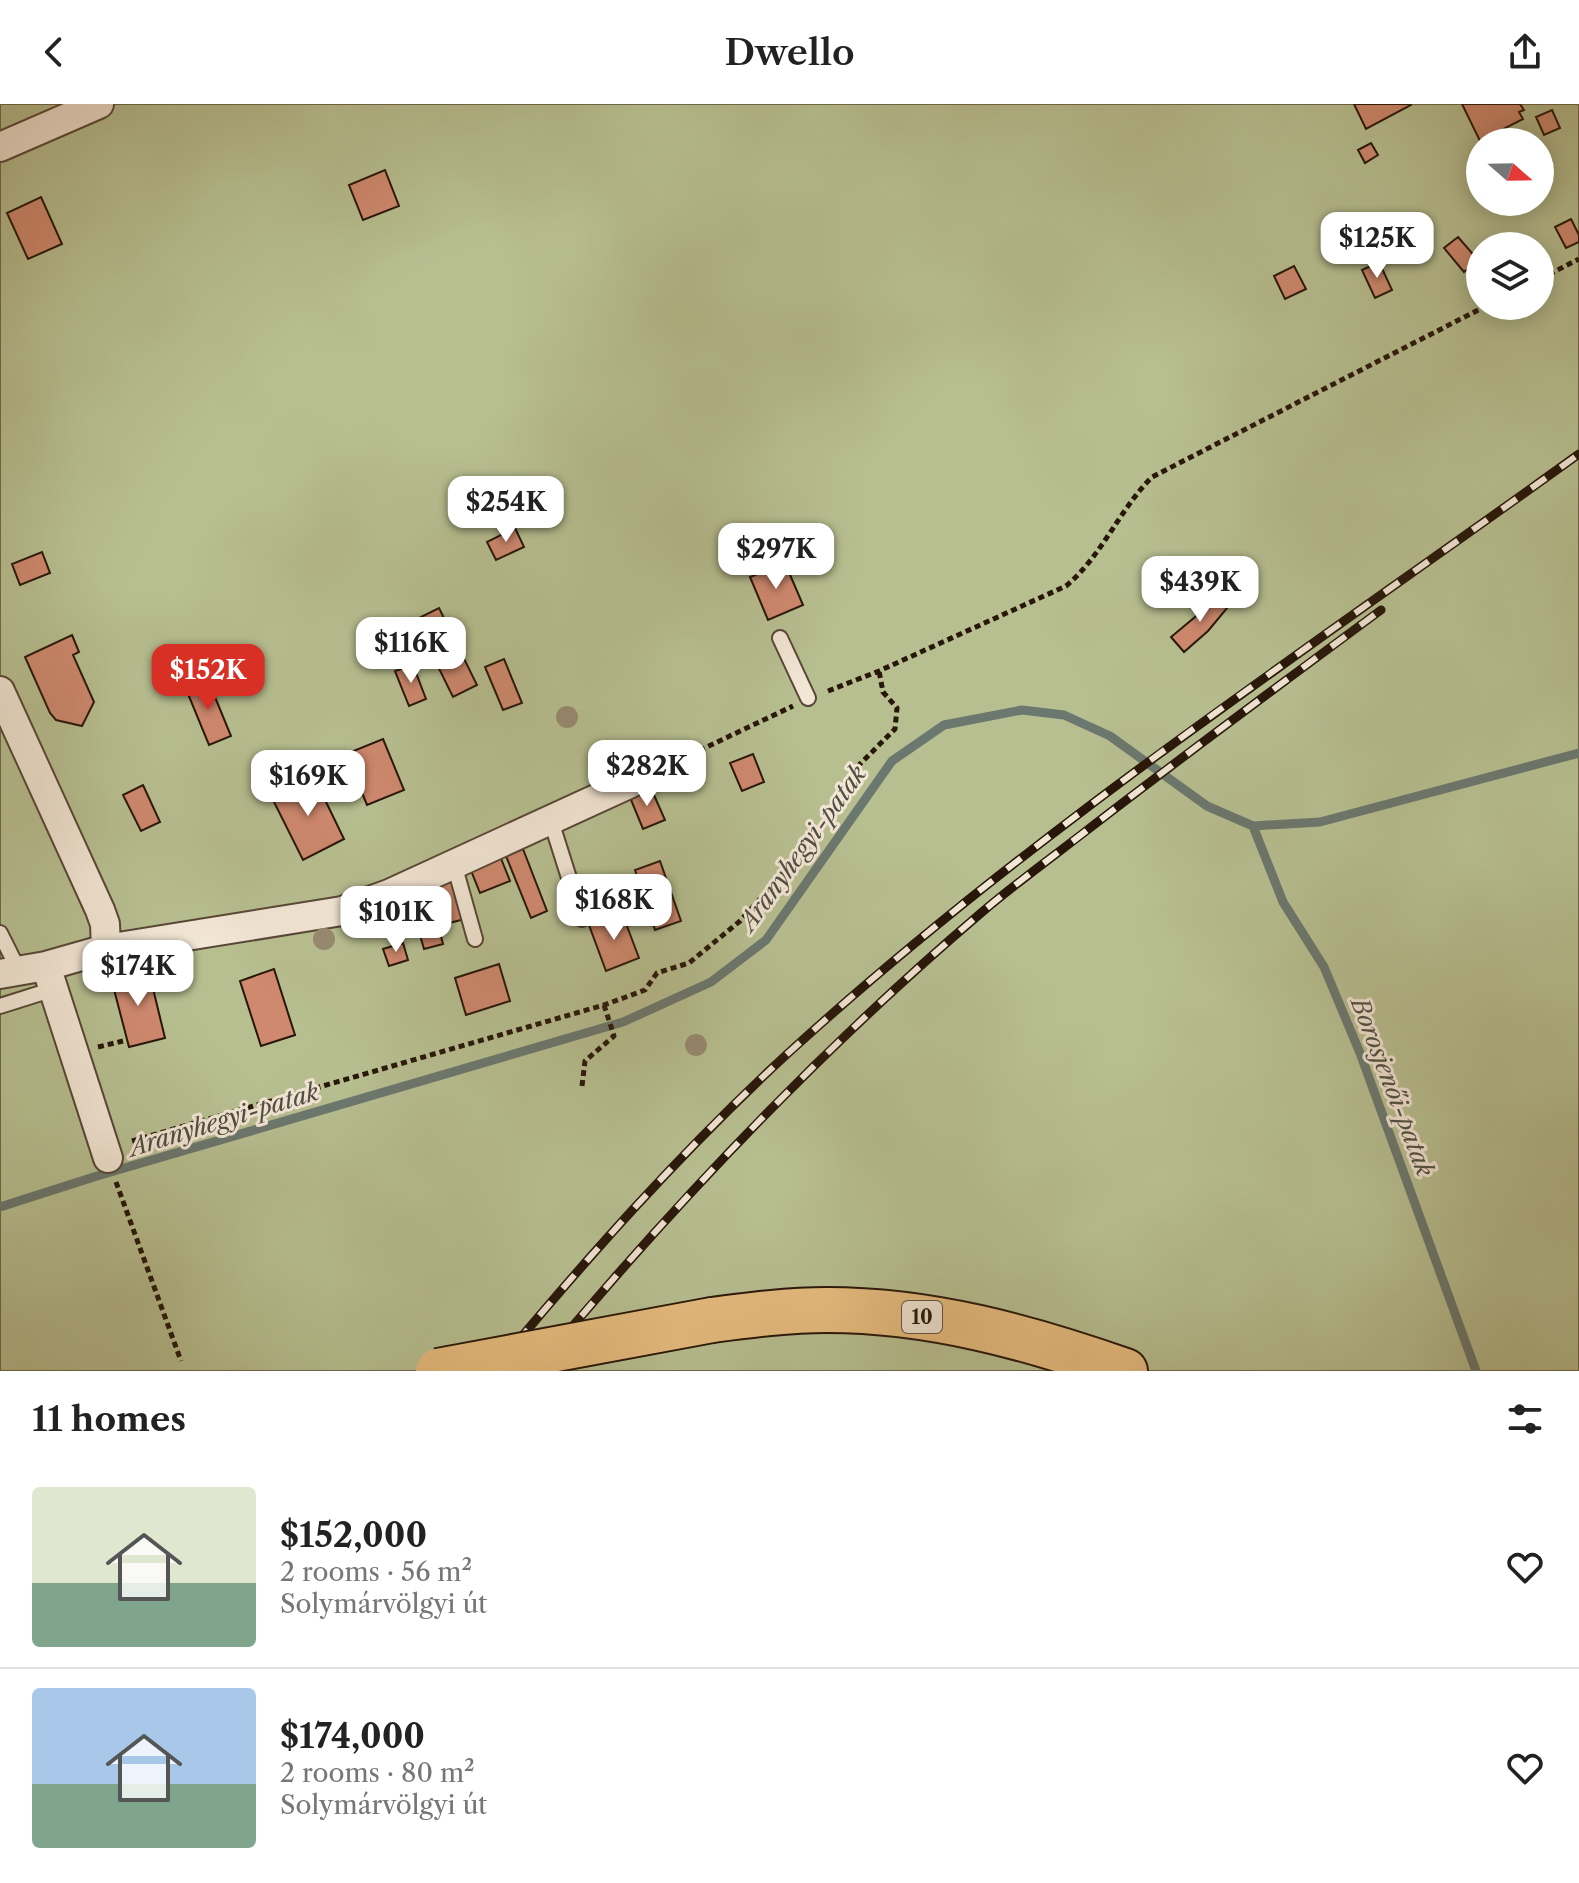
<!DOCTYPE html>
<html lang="en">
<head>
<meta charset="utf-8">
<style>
	:root { --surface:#fff; --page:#f2f2f2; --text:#222; --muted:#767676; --line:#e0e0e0; --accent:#d93025 }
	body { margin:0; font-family:"Libre Caslon Text",serif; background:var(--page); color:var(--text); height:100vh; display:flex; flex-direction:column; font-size:30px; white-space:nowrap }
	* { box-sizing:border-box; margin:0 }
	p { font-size:26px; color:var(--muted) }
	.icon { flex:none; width:44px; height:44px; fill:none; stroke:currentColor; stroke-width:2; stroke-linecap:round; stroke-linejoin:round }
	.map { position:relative; height:1267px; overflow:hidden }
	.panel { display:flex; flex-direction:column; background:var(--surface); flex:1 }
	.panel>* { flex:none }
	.needle { width:52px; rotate:110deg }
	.fabs { position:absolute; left:1466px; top:24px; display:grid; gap:16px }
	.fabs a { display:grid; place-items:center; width:88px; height:88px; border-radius:50%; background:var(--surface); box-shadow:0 4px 20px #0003; font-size:40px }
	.price { position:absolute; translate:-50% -68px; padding:0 18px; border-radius:16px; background:#fff; color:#222; font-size:26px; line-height:52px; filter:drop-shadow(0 2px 4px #0008) }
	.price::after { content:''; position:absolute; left:50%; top:48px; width:24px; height:18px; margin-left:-12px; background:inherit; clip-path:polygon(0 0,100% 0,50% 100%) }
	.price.on { background:var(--accent); color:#fff }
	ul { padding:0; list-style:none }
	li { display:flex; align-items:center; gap:24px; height:200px; padding:0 32px }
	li+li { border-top:2px solid var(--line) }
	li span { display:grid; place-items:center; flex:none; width:224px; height:160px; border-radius:8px; color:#555 }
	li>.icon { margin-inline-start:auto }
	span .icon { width:96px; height:96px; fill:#fffc; stroke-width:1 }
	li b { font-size:34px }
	h2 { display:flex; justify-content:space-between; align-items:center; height:96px; padding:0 32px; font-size:34px }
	header { display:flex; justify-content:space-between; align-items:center; height:104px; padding:0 32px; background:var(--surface); font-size:36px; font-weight:600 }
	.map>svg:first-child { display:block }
	.green { fill:#b7bf91; stroke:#6f6a4d; stroke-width:2; fill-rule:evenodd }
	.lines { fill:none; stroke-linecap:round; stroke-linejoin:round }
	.stream { stroke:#6b786f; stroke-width:9 }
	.building { fill:#cf896f; stroke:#271609; stroke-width:2 }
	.service-casing { stroke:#584736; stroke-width:18 }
	.minor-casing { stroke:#584736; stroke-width:32 }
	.primary-casing { stroke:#271609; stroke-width:48 }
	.path { stroke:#271609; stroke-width:5; stroke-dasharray:6 4; stroke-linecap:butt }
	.service { stroke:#f2e6d5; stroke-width:14 }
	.minor { stroke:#f2e6d5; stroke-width:28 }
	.primary { stroke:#e6bc7f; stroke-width:44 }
	.rail-casing { stroke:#271609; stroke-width:9 }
	.rail { stroke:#f2e6d5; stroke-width:6; stroke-dasharray:18; stroke-linecap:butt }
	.primary-bridge-casing { stroke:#271609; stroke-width:48; stroke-linecap:butt }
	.primary-bridge { stroke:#e6bc7f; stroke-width:44 }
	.tree { fill:#978a71 }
	.labels { text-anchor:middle; stroke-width:6; stroke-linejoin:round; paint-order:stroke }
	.shield { fill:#f2e6d5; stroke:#645446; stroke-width:2 }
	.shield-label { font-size:20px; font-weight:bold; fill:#271609 }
	.water-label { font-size:24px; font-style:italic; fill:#4f4f44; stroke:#f2e6d5 }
</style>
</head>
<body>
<header><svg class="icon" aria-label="back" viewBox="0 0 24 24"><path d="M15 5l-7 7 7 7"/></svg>Dwello<svg class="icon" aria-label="share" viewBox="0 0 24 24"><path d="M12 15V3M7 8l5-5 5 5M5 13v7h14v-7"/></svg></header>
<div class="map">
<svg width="1579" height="1267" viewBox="0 0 1579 1267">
	<rect width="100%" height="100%" fill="#ebd9be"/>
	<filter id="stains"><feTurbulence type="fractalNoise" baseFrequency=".0025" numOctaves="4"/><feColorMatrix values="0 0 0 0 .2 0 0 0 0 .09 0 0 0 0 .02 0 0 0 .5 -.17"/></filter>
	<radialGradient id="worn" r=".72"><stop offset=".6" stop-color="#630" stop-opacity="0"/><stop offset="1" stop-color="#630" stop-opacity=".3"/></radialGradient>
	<path class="green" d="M0,0H1579V1267H0ZM1480,38H1540V98H1480ZM1480,142H1540V202H1480Z"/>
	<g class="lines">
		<path class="stream" d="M1253,722L1283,798L1324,863L1360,949L1476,1267
			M0,1103L97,1072L623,918L711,878L766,836L892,657L944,621L1022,606L1064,611L1110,632L1207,702L1253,722L1320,718L1579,649"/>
	</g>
	<path class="building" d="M1354,0H1411V1L1366,25Z
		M1462,0H1520L1524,6L1519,8L1523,15L1480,37Z
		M1552,6L1560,24L1544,31L1536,13Z
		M1371,39L1378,51L1365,59L1358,46Z
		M385,66L399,102L363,116L349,81Z
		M41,93L62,140L28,155L7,109Z
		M1571,115L1579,131V138L1566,144L1555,123Z
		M1458,133L1478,156L1464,168L1444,144Z
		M1379,158L1392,186L1375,194L1362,166Z
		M1294,162L1306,185L1285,195L1274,172Z
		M515,424L524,443L496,456L487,438Z
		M42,448L50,469L20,481L12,460Z
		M785,459L803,501L768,516L750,473Z
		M1213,491L1228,503L1208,527L1184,548L1171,533L1195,513Z
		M439,504L477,581L453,593L415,516Z
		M72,531L79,548L73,551L94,598L82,622L56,616L50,609L25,553Z
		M504,555L522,599L503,606L485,563Z
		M413,561L426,595L409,602L395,567Z
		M208,576L231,632L209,641L186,585Z
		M383,635L404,686L367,701L346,650Z
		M753,650L764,678L742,687L730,659Z
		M314,673L344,735L303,756L272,694Z
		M143,681L160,718L141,727L123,691Z
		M650,682L665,716L643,725L629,691Z
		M523,745L547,807L531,814L506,752Z
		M500,752L510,777L480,789L470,764Z
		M660,757L681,817L655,826L635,766Z
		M454,777L465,815L449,819L438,782Z
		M622,809L639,854L606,867L589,821Z
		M439,825L443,840L424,845L420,831Z
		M403,839L408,856L389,862L383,845Z
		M499,860L510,897L466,911L455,874Z
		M148,864L165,934L129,943L111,874Z
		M274,865L295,931L261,942L240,877Z"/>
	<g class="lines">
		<g class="service-casing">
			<path id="service" d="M780,534L808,594
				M551,717L582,815
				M454,760L475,835
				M0,829L19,867
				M0,902L54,885"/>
		</g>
		<g class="minor-casing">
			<path id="minor" d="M0,43L99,0
				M0,587L100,806L105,820L106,845
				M46,862L108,1054
				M0,870L46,862L106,845L342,807L389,790L631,679"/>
		</g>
		<g class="primary-casing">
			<path id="primary" d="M712,1216C750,1211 789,1206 827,1206C930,1206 1028,1233 1125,1267"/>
		</g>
		<path class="path" d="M1540,175L1579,155
			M828,587L879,567L1066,482C1102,452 1119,406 1152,373L1486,202
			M654,668L793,602
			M98,943L123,937
			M582,982L585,957L614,932L604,901
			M132,1037L604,901L645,886L657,869L689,859L740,817L817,732L857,663L895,625L897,604L883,588L879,567
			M116,1078L181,1257"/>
		<use href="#service" class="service"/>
		<use href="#minor" class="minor"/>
		<use href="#primary" class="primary"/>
		<g class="rail-casing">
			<path id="rail" d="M493,1267C585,1156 679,1050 785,952C1030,728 1310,544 1579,350
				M535,1267C671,1103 819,947 981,809C1015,780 1051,754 1086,727C1183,652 1282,579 1381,506"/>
		</g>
		<use href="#rail" class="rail"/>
		<g class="primary-bridge-casing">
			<path id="primary-bridge" d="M438,1267L712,1216"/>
		</g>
		<use href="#primary-bridge" class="primary-bridge"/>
	</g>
	<g class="tree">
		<circle cx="567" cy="613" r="11"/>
		<circle cx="324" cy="835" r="11"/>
		<circle cx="696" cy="941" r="11"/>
	</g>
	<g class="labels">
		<rect class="shield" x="902" y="1197" width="40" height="32" rx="6"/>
		<g class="shield-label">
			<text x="922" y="1220">10</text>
		</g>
		<g class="water-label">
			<text transform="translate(803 744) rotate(-54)" y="8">Aranyhegyi-patak</text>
			<text transform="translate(1392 983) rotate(69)" y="8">Borosjenői-patak</text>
			<text transform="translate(224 1016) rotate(-17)" y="8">Aranyhegyi-patak</text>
		</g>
	</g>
	<rect width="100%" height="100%" filter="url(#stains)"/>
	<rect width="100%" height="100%" fill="url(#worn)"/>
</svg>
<div class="fabs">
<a><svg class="needle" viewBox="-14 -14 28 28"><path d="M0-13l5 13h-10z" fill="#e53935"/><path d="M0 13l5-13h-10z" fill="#767676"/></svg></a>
<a><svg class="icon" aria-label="layers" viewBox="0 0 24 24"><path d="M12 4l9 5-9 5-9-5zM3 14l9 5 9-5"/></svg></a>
</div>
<b class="price" style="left:1377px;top:176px">$125K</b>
<b class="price" style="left:506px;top:440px">$254K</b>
<b class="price" style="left:776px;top:487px">$297K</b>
<b class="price" style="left:1200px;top:520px">$439K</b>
<b class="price" style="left:411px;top:581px">$116K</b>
<b class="price on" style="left:208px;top:608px">$152K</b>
<b class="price" style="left:647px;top:704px">$282K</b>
<b class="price" style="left:308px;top:714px">$169K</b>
<b class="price" style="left:614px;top:838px">$168K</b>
<b class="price" style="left:396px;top:850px">$101K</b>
<b class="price" style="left:138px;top:904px">$174K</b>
</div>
<section class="panel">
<h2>11 homes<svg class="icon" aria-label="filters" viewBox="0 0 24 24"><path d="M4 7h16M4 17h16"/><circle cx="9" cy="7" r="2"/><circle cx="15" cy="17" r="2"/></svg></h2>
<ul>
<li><span style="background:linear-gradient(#dfe7d0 60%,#7fa58c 0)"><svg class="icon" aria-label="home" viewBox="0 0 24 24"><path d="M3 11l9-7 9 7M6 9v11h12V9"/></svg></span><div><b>$152,000</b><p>2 rooms · 56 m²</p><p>Solymárvölgyi út</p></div><svg class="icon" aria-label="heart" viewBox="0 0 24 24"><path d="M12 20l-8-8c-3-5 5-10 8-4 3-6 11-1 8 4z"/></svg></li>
<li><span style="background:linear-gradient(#a9c7e8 60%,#7fa58c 0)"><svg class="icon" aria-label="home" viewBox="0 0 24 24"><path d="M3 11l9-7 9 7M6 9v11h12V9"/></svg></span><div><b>$174,000</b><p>2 rooms · 80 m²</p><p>Solymárvölgyi út</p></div><svg class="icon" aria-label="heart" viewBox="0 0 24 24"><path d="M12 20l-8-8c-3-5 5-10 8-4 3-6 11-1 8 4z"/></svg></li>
</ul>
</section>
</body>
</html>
